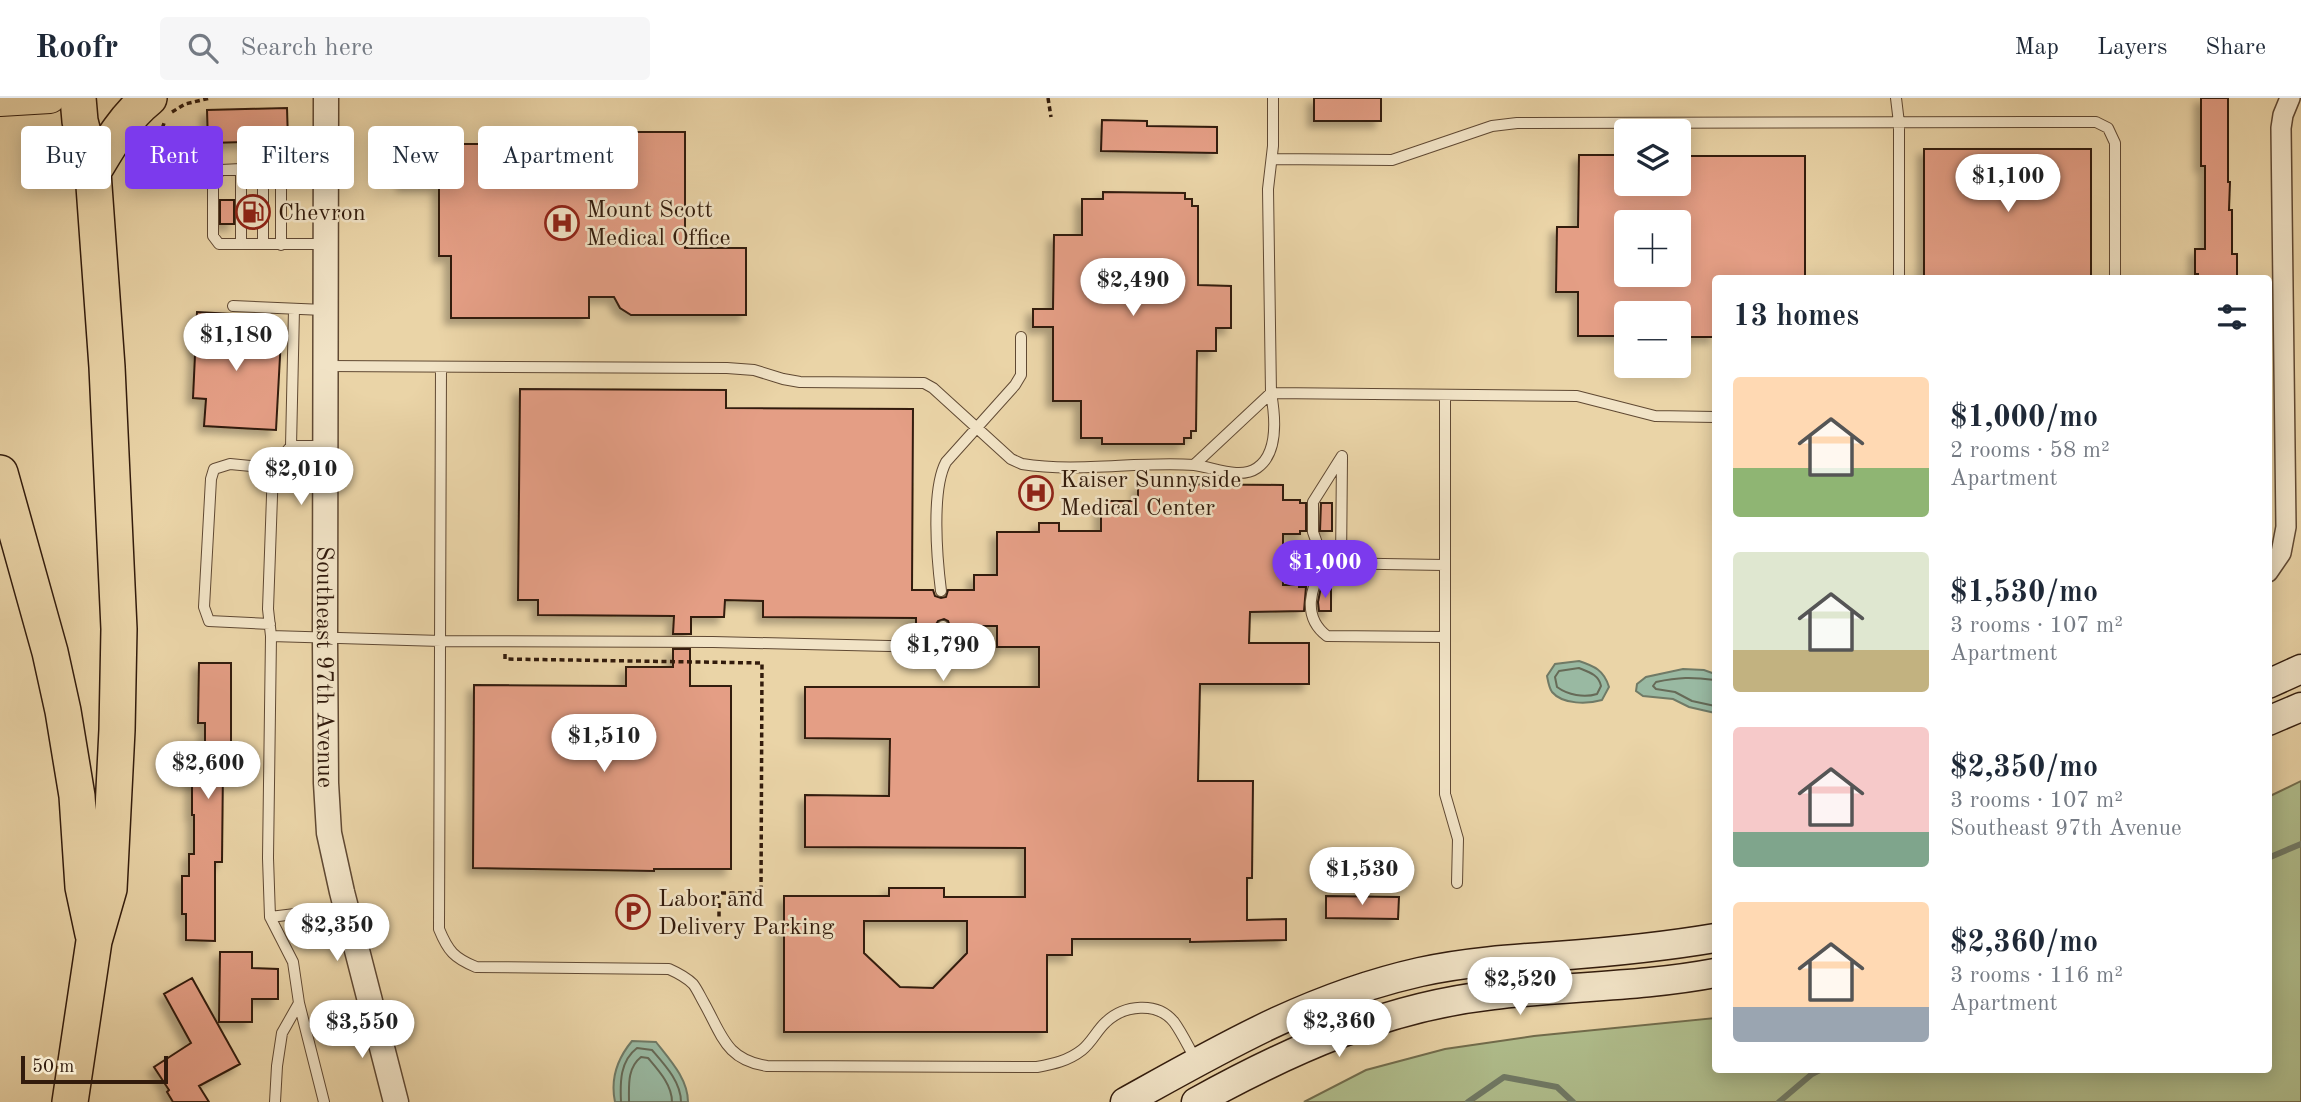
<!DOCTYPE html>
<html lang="en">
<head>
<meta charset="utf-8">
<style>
	:root { --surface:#fff; --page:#f6f6f7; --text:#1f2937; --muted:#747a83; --line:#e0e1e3; --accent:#7c3aed }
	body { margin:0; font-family:"Old Standard TT",serif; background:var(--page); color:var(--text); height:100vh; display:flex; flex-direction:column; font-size:26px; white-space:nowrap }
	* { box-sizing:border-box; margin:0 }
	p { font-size:23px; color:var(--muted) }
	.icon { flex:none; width:38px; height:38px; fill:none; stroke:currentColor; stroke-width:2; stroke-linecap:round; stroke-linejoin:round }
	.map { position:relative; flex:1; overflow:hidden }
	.details { position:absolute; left:1712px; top:177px; width:560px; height:798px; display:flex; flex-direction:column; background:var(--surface); border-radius:7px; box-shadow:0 4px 18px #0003 }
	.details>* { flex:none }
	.banner { position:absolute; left:21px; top:28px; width:665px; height:63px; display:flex; gap:14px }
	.tools { position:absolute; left:1614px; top:21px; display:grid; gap:14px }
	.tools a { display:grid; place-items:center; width:77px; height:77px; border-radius:7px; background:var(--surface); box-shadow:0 4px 18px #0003; font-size:35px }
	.scale { position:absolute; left:21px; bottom:18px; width:147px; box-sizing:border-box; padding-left:7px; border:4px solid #321b0c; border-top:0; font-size:19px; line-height:24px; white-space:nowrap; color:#321b0c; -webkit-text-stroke:5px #f1e3c6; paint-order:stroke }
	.price { position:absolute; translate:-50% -60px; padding:0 16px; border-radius:24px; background:#fff; color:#222; font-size:23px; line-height:46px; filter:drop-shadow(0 2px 4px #0008) }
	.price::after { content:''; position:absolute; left:50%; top:42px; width:21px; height:16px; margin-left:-10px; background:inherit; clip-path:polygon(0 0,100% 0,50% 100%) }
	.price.selected { background:var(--accent); color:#fff }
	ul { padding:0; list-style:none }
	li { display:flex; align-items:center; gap:21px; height:175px; padding:0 21px }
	li span { display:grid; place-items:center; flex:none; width:196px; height:140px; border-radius:7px; color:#555 }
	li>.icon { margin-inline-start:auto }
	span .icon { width:84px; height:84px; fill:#fffc; stroke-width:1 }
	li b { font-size:30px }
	h2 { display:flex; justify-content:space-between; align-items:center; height:84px; padding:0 21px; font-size:30px }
	.tag { padding:0 24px; border-radius:7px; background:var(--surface); box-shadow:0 4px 18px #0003; font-size:24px; line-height:63px }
	.tag.selected { background:var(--accent); color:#fff }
	header { display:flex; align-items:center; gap:42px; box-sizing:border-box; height:98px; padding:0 35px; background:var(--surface); border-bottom:2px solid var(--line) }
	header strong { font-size:33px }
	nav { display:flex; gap:38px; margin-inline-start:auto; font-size:24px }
	.search { width:490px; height:63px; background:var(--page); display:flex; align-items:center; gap:18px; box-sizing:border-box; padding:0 24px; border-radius:7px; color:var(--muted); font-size:26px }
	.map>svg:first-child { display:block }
	.green { fill:#b0be8d; stroke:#716c4c; stroke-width:2 }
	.water { fill:#99b9a2; stroke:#707a66; stroke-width:2 }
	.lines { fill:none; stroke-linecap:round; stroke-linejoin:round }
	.shore { stroke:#666a57; stroke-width:2 }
	.stream { stroke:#707a66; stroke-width:6 }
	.building { fill:#e49e85; stroke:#321b0c; stroke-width:2; fill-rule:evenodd; filter:url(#shadow) }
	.service-casing { stroke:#604933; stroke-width:12 }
	.minor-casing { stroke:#604933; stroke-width:22 }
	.tertiary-casing { stroke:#604933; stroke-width:27 }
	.secondary-casing { stroke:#321b0c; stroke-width:31 }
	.primary-casing { stroke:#321b0c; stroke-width:32 }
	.motorway-casing { stroke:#321b0c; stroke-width:38 }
	.path { stroke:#321b0c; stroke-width:3.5; stroke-dasharray:5 3.5; stroke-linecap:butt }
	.service { stroke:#f1e3c6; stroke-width:10 }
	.minor { stroke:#f1e3c6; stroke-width:19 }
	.tertiary { stroke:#f1e3c6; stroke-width:24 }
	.secondary { stroke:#f1e3c6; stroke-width:28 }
	.primary { stroke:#ead4a7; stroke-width:30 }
	.motorway { stroke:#ead4a7; stroke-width:35 }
	.labels { text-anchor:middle; stroke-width:5; stroke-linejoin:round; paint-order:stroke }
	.poi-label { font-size:24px; fill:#321b0c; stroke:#f1e3c6; text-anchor:start }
	.street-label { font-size:24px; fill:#321b0c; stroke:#f1e3c6 }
</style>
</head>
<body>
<header>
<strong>Roofr</strong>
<div class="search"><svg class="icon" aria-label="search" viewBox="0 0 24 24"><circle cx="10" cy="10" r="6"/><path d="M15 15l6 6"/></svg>Search here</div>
<nav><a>Map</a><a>Layers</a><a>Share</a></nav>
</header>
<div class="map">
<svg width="2301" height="1004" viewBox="0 0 2301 1004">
	<defs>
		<filter id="shadow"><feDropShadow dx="-6" dy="6" stdDeviation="3.5" flood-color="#0004"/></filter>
	</defs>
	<rect width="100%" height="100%" fill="#ead4a7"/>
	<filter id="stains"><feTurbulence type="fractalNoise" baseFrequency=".00286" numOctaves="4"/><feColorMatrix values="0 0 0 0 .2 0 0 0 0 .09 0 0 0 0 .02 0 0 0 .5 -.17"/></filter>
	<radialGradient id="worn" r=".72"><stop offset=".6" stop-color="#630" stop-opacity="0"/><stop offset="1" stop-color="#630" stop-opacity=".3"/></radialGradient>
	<path class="green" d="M2301,683V1004H1304L1366,972L1445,951L1534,938L1715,920V971H2268V699Z"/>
	<path class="water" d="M1579,563C1594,568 1604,572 1609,589L1602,602C1588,606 1563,607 1552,594C1549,590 1548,583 1547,578L1555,566Z
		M1683,571L1704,572L1715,576V615L1689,609L1673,601L1643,598L1636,593L1637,586L1646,579Z
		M632,943L656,944C670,962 688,981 688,1004H615C610,980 617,961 632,943Z"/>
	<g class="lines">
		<path class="shore" d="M1579,570C1589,574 1599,577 1601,588L1597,596C1584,600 1568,597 1557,589L1555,579L1559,573Z
			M1715,582C1692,579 1679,579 1656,584L1653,588L1656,591L1675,594L1692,603L1715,608
			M621,1004C620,984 620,963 637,950L652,952C665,967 681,984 681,1004
			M629,1004C629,988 627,970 641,959L648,960C659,973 672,987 672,1004"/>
		<path class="stream" d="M2268,760L2301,746
			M1468,1004L1504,979L1557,989L1573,1004
			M1779,1004L1812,976L1822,971"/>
	</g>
	<path class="building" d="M1314,0H1381V23H1314Z
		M2201,0H2228V84H2230L2229,112H2232V156H2237V180H2198V176H2195V151H2205V68H2201Z
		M287,10L288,43L208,45L207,12Z
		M1102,22L1147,23V28L1217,29V55L1101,53Z
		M611,34H685V150H746V217H631L620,210L614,199H589V220H451V158H439V87H403V46H611Z
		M1924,51H2091V180H1924Z
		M1579,57H1626V86H1678V58H1805V180H1715V239H1678V215H1626V238H1578V194H1556L1557,129H1578ZM1626,124H1678V177H1626Z
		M1103,94L1185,95V101H1192V108H1198V187L1231,188V230H1216V253H1197L1196,333H1191V340H1184V346H1102V340H1081V303H1053V229H1033V211H1053L1054,137H1082V101H1103Z
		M220,102H234V126H220Z
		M197,214L232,216V222H240V231L274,232L273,240H281L276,332L204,328L206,301L193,300Z
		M520,291L726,292V310L913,311L912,492H933L935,498L941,500L946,499L948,492H974V477H997V434H1039V425H1059V433H1101V403H1138V386L1283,387V402H1300V405H1306V433H1300V436H1283V487H1299V489H1306L1304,513L1250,514L1249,545H1309V586H1200L1198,683H1253L1252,780H1247V822L1286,821V842L1190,844V841H1072V857H1047V934H784V798H889V790H944V799H1025V750L805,749V697L889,698L890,641L805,640V589H1039V549H997V528H950L948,523L944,521L938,523L935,528H916V520L763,519V503L725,502L724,519H691V536H673L674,518L538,517V502H518ZM864,823H967V855L933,890L900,889L864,855Z
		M1321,405H1332V433H1320Z
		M1321,489L1331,490V513H1319L1318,504Z
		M673,551H690V588H731V771H654V773L473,770L474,587L626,588V569H673Z
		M199,565H231V669H223L222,764H215V843L186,842V816H182V778H189V756H194V717H192V661H205V625H198Z
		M1326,798L1399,799L1398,821L1326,820Z
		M220,854H252V870L278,871V901H252V924H219Z
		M192,880L240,966L199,988L209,1004H173L167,994L169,992L154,969L191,945L164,896Z"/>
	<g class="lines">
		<g class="service-casing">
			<path id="service" d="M1896,0L1899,25V180
				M1272,61L1392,62L1492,28L1517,25L2096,24L2108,30L2115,45V180
				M281,70V147
				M241,146V71
				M263,146V71
				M324,146H219L213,138V81L221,72L325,67
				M233,208L324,212
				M326,268L727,270L754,272L783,281L800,284L924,285L933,290L1011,361L1022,366C1077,375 1138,363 1194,367C1213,369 1240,382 1257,370C1279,355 1275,317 1271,295L1268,91L1273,48V0
				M441,270L439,831C448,853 454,860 476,869L669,871C678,875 686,879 693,886C697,891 700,898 704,905C722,937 726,962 767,968L1037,969C1053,966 1068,963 1082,952C1092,944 1097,932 1106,924C1124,907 1157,903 1174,924C1182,935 1189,950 1196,962
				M1445,297V696L1458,741L1457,785
				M291,348L294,211
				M324,348H291L273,370L268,511L271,538L268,760L270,819L345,810
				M1342,358L1313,404V434L1324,465C1311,490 1301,518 1327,538L1444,539
				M1194,367L1271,295L1577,298L1655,318L1715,319
				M1324,465L1444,467
				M1341,466L1342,359
				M941,493C937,461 931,392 946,364L1015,287L1021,277V239
				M270,526L209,523L204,509L211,381L214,371L230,366L273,370
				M271,538L441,543L713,544L931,549L940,544L943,528
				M270,819L293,864L299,905L324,1004
				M275,1004L277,968L282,935L299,905"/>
		</g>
		<g class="minor-casing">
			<path id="minor" d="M2268,474L2281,455L2286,429L2281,30L2283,17L2290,0"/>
		</g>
		<g class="tertiary-casing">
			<g id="tertiary">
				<path id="s1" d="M326,0L325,541L326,685L329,735L342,794L396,1004"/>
			</g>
		</g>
		<g class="secondary-casing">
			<path id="secondary" d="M2268,586L2301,571
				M2268,623L2301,609
				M1125,1004C1224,949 1309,899 1420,874C1466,864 1511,861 1557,858C1610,854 1662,849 1715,840
				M1196,1004C1290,952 1386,909 1493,897C1568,888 1641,889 1715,875"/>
		</g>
		<g class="primary-casing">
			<path id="primary" d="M0,3L50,0"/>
		</g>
		<g class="motorway-casing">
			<path id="motorway" d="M93,74C109,47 124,20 149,0
				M0,375L50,554L63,613L77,698L83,789L93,836
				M70,1004L94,843L109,791L117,632L119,531L107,269L93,74L80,23L78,0"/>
		</g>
		<path class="path" d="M1048,0L1051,19
			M172,14L185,6L210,0
			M144,44C159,45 161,34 165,22
			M505,556V561L762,565L761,795H719V822"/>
		<use href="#service" class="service"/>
		<use href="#minor" class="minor"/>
		<use href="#tertiary" class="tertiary"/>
		<use href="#secondary" class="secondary"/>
		<use href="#primary" class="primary"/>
		<use href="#motorway" class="motorway"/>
	</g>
	<defs>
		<g id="fuel-ring" transform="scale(1.75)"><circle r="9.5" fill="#f1e3c6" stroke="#8f2418" stroke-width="1.5"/><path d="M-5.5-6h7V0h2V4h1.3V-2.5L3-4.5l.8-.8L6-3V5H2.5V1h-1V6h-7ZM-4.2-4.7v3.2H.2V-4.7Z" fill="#8f2418"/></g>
		<g id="hospital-ring" transform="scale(1.75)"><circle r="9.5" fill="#f1e3c6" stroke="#8f2418" stroke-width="1.5"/><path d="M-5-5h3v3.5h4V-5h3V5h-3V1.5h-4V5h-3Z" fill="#8f2418"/></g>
		<g id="parking-ring" transform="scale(1.75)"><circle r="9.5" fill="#f1e3c6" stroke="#8f2418" stroke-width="1.5"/><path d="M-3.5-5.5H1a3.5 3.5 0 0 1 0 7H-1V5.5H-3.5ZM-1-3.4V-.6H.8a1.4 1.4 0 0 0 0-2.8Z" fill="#8f2418"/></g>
	</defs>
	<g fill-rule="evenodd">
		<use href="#fuel-ring" x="253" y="114"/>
		<use href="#hospital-ring" x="562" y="125"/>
		<use href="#hospital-ring" x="1036" y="395"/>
		<use href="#parking-ring" x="633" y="814"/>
	</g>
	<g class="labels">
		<g class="poi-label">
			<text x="586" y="119">Mount Scott<tspan x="586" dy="28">Medical Office</tspan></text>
			<text x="278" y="122">Chevron</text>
			<text x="1060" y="389">Kaiser Sunnyside<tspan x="1060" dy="28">Medical Center</tspan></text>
			<text x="658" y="808">Labor and<tspan x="658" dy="28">Delivery Parking</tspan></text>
		</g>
		<g class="street-label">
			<text dy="8" stroke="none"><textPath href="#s1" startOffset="569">Southeast 97th Avenue</textPath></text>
		</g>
	</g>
	<rect width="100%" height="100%" filter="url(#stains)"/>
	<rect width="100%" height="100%" fill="url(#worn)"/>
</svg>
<div class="tools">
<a><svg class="icon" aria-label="layers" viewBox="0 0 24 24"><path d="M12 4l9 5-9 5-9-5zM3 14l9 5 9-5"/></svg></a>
<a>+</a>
<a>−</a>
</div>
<div class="scale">50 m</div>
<b class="price" style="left:2008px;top:116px">$1,100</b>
<b class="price" style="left:1133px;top:220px">$2,490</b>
<b class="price" style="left:236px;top:275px">$1,180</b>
<b class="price" style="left:301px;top:409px">$2,010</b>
<b class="price selected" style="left:1325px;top:502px">$1,000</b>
<b class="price" style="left:943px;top:585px">$1,790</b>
<b class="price" style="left:604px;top:676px">$1,510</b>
<b class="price" style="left:208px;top:703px">$2,600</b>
<b class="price" style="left:1362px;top:809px">$1,530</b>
<b class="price" style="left:337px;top:865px">$2,350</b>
<b class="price" style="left:1520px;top:919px">$2,520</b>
<b class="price" style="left:1339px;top:961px">$2,360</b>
<b class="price" style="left:362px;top:962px">$3,550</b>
<div class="banner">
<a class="tag">Buy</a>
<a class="tag selected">Rent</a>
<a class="tag">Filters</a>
<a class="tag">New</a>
<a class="tag">Apartment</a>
</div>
<section class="details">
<h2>13 homes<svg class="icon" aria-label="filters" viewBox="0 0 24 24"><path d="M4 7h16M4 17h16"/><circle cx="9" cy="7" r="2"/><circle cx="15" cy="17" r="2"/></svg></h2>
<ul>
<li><span style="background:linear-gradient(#ffd9b3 65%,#8fb573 0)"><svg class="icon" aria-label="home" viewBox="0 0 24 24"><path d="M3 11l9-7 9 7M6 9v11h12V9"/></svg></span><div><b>$1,000/mo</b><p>2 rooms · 58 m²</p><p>Apartment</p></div></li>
<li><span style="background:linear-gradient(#dfe7d0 70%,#c2b280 0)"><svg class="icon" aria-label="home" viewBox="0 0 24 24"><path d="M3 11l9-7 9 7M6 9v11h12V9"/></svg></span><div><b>$1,530/mo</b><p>3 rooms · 107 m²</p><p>Apartment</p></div></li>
<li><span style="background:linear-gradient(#f6c9c9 75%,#7fa58c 0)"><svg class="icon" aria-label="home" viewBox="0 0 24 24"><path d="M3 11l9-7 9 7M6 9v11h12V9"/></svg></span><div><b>$2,350/mo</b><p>3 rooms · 107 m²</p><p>Southeast 97th Avenue</p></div></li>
<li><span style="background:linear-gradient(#ffd9b3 75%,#9aa5b1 0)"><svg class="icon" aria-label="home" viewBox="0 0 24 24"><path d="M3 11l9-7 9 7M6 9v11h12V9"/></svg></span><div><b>$2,360/mo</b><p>3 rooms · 116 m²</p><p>Apartment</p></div></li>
</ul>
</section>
</div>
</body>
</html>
